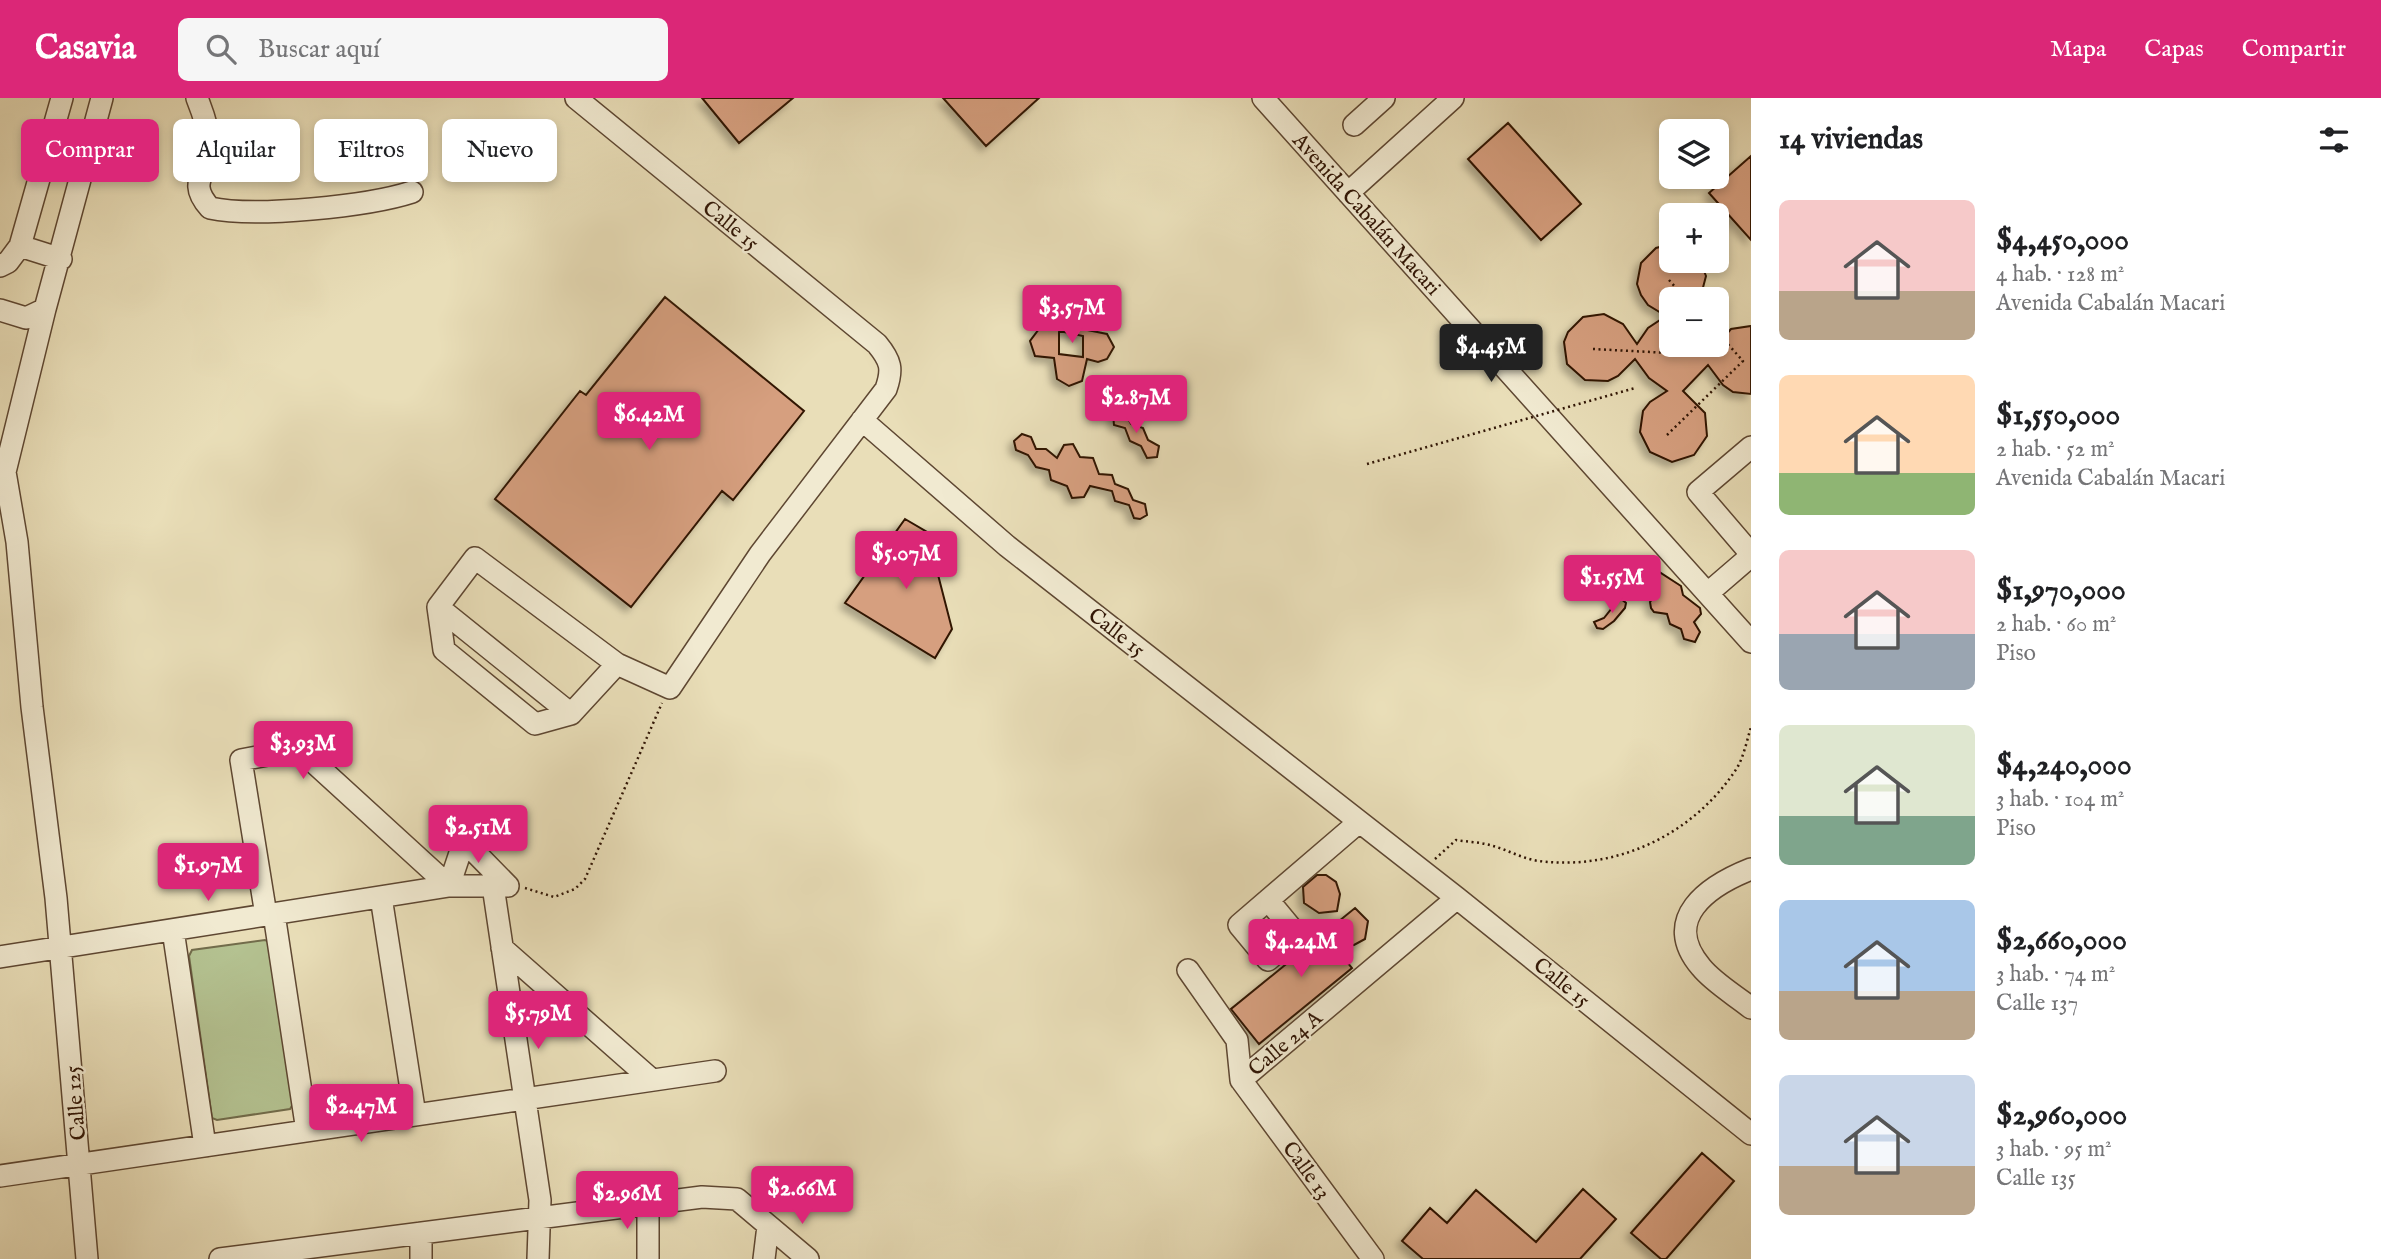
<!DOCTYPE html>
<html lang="es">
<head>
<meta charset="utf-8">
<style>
	:root { --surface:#fff; --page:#f6f6f6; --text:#202124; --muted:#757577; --accent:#db2777 }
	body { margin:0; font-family:"IM FELL English",serif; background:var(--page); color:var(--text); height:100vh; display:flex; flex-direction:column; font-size:26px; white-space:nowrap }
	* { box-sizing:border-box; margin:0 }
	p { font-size:23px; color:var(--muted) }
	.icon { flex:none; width:38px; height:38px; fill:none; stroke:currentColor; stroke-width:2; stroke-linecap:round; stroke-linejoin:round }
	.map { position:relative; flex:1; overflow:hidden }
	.sheet { display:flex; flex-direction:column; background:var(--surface); width:630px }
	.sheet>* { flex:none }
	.hud { position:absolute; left:21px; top:21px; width:665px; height:63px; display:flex; gap:14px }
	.tools { position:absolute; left:1659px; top:21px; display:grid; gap:14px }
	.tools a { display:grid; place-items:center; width:70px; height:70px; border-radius:10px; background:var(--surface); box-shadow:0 4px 10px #0003; font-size:35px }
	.price { position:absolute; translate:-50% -60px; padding:0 16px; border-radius:7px; background:var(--accent); color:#fff; font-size:23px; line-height:46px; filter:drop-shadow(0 2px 4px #0008) }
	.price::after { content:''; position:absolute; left:50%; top:42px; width:21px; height:16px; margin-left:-10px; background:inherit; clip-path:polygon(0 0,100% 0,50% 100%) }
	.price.on { background:#222; color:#fff }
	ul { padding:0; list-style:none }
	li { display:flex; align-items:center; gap:21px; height:175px; padding:0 28px }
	li span { display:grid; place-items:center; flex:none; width:196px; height:140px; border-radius:10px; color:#555 }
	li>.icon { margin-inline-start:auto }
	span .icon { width:84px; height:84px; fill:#fffc; stroke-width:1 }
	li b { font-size:30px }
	h2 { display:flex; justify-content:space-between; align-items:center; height:84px; padding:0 28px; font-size:30px }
	.tag { padding:0 24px; border-radius:10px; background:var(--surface); box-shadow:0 4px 10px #0003; font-size:24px; line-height:63px }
	.tag.on { background:var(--accent); color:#fff }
	header { display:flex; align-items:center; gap:42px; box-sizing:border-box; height:98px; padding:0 35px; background:var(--accent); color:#fff }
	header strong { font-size:33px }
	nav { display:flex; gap:38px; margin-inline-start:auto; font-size:24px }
	.search { width:490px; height:63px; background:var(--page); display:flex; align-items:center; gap:18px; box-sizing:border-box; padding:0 24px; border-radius:10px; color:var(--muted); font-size:26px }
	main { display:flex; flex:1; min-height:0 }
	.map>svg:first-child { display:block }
	.green { fill:#b4c291; stroke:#726c4b; stroke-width:2 }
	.building { fill:#d69f7f; stroke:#301505; stroke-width:2; filter:url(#shadow) }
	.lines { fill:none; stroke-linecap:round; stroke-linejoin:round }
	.minor-casing { stroke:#5e4732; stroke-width:24 }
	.path { stroke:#301505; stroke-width:2.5; stroke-dasharray:2 3.5; stroke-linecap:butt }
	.minor { stroke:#f1ead1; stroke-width:21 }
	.path-bridge { stroke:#301505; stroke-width:2.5; stroke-dasharray:2 3.5; stroke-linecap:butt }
	.labels { text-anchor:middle; stroke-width:5; stroke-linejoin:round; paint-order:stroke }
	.street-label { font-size:21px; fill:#301505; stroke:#f1ead1 }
</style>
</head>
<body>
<header>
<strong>Casavia</strong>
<div class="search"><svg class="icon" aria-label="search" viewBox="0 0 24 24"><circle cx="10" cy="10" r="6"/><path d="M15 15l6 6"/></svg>Buscar aquí</div>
<nav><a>Mapa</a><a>Capas</a><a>Compartir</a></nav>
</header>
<main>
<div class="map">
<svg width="1751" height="1161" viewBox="0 0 1751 1161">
	<defs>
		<filter id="shadow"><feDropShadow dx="-5" dy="5" stdDeviation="3.5" flood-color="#0004"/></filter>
	</defs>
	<rect width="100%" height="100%" fill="#e9deb8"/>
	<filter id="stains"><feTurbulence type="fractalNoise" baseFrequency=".00286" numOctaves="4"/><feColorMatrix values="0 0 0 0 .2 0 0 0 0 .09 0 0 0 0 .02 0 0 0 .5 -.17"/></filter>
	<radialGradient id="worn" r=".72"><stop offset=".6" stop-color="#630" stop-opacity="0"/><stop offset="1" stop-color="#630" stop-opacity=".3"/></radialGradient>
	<path class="green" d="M265,842L270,845L293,1006L290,1011L217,1022L212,1020L189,858L192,852Z"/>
	<path class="building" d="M702,0H793L739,45Z
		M943,0H1039L986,48Z
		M1508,25L1581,106L1541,142L1468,61Z
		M1751,58V142L1709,95Z
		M1671,146V163H1700L1706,178L1700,201H1671V247H1717L1731,231L1751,228V296L1733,294L1723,287L1708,267L1683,293L1705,315L1707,338L1694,357L1672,364L1650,354L1640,334L1643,313L1650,304L1667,293L1649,280L1635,261L1618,278L1608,283L1585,282L1567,266L1564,244L1568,234L1583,219L1604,216L1623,226L1637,246L1648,230L1666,218L1648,207L1641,197L1637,186L1641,165L1656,150Z
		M665,199L804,313L733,402L722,393L631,509L495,401L580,293L586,297Z
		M1073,205L1087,212L1089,221L1087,232L1107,236L1114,249L1107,261L1098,264L1087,261L1082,283L1069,288L1057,281L1054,260L1035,258L1030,243L1039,231L1059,232V256L1083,259V238L1059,233L1060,213Z
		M1124,313L1131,326L1143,330L1148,342L1159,348L1157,359L1147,360L1141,348L1130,343L1125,330L1114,327L1113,316Z
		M1022,336L1031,339L1036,351H1046L1057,360L1064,347L1073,346L1080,359L1093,360L1099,376L1112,377L1115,386L1128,391L1133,402L1145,406L1147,417L1140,421L1134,420L1129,407L1115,403L1112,393L1090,388L1084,399L1072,400L1067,388L1051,382L1049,372L1036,369L1028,357L1016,352L1014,343Z
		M905,421L927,434L952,531L935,560L845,505Z
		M1648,462L1655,463L1658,473L1681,488L1683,497L1700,510L1701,516L1694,524L1700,534L1695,544L1684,541L1681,531L1670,526L1667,516L1654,514L1651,510L1650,504L1657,495L1652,478L1644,470Z
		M1620,500L1626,505L1625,510L1614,523L1603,531L1597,530L1594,524L1604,520Z
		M1317,777H1326L1336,784L1340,796L1337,813L1319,815L1304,805L1303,789Z
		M1355,810L1368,823L1365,841L1354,847L1334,848L1352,870L1259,946L1231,911Z
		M1702,1055L1734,1083L1666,1161H1661L1631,1135Z
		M1583,1091L1616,1121L1580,1161H1423L1402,1143L1430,1110L1447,1125L1476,1092L1536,1144Z"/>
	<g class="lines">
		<g class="minor-casing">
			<path id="minor" d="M197,0C203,15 209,32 210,49C210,76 185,82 210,110C255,120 369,108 412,94
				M576,0L877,246C891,263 893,271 886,291L760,456L670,590L617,566L475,460L438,509L444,552L535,626L571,616L617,566
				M1263,0L1751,544
				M1354,27L1384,0
				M1348,95L1453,0
				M20,148L61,161
				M0,168L8,164L20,148L62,0
				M45,211L5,374L17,444L32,609L56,800L87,1161
				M0,212L26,220L45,211L102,0
				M862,322L1007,448L1457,800L1751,1036
				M1751,349L1698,394L1751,456
				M1708,495L1751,458
				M438,509L571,616
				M1751,771C1708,788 1660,821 1701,869C1714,885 1735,897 1751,910
				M449,788L464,743L508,788
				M493,788L540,1102L538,1161
				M381,799L415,1017
				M1268,802L1297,837L1268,862L1239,827L1359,724
				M274,816L307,1033
				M266,817L241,662L299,651L449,788
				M173,832L205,1048
				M502,850L652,982
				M0,859L449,788H508
				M1188,872L1237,942L1241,982
				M1241,982L1457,800
				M1241,982L1373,1161
				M0,1078L715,973
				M220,1161L702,1099L737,1101L808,1161
				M421,1161V1135
				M648,1161V1105
				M764,1161L768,1128"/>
		</g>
		<path class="path" d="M1669,182L1686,201
			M1593,251L1670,255L1679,247
			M1667,337L1743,263L1717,234
			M1435,761L1456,742C1468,744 1481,744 1493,748C1508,752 1523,761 1539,763C1618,773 1694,736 1737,670C1744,658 1747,642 1751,629
			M525,790L554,799L575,791L585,781L662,605"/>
		<use href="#minor" class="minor"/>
		<path class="path-bridge" d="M1367,366L1635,290"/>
	</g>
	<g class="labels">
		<g class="street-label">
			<text transform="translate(1367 116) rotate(48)" y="7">Avenida Cabalán Macari</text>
			<text transform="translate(731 127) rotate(39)" y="7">Calle 15</text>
			<text transform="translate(1117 534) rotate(38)" y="7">Calle 15</text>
			<text transform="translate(1562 884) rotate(39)" y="7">Calle 15</text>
			<text transform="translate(1285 945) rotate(-40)" y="7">Calle 24 A</text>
			<text transform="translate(75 1005) rotate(-95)" y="7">Calle 125</text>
			<text transform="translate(1307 1072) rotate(54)" y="7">Calle 13</text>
		</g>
	</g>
	<rect width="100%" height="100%" filter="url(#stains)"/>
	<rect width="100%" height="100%" fill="url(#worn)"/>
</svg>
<div class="tools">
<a><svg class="icon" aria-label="layers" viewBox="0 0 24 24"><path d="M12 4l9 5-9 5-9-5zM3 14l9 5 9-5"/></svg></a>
<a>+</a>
<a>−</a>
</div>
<b class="price" style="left:1072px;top:247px">$3.57M</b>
<b class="price on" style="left:1491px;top:286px">$4.45M</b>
<b class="price" style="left:1136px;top:337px">$2.87M</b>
<b class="price" style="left:649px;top:354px">$6.42M</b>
<b class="price" style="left:906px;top:493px">$5.07M</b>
<b class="price" style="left:1612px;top:517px">$1.55M</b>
<b class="price" style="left:303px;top:683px">$3.93M</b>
<b class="price" style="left:478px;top:767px">$2.51M</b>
<b class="price" style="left:208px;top:805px">$1.97M</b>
<b class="price" style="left:1301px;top:881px">$4.24M</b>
<b class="price" style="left:538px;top:953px">$5.79M</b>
<b class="price" style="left:361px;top:1046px">$2.47M</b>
<b class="price" style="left:802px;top:1128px">$2.66M</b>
<b class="price" style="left:627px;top:1133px">$2.96M</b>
<div class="hud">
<a class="tag on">Comprar</a>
<a class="tag">Alquilar</a>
<a class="tag">Filtros</a>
<a class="tag">Nuevo</a>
</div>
</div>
<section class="sheet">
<h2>14 viviendas<svg class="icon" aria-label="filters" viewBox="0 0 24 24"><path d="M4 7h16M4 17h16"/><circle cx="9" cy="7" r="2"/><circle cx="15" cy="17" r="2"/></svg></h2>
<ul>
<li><span style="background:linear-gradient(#f6c9c9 65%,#b9a48a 0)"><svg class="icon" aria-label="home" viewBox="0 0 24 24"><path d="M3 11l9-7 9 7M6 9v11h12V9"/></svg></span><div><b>$4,450,000</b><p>4 hab. · 128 m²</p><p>Avenida Cabalán Macari</p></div></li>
<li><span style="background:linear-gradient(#ffd9b3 70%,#8fb573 0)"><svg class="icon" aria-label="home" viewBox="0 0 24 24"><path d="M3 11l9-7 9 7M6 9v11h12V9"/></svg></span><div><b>$1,550,000</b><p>2 hab. · 52 m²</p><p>Avenida Cabalán Macari</p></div></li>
<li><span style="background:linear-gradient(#f6c9c9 60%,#9aa5b1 0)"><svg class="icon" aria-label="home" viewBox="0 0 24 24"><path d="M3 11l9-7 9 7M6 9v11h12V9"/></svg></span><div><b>$1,970,000</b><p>2 hab. · 60 m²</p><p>Piso</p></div></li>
<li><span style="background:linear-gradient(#dfe7d0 65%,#7fa58c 0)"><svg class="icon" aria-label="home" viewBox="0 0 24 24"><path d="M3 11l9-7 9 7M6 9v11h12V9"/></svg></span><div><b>$4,240,000</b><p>3 hab. · 104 m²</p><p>Piso</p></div></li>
<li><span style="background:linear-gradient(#a9c7e8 65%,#b9a48a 0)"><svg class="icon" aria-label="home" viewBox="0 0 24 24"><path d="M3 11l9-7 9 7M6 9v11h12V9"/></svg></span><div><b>$2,660,000</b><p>3 hab. · 74 m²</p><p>Calle 137</p></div></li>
<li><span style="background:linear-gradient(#c9d6e8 65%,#b9a48a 0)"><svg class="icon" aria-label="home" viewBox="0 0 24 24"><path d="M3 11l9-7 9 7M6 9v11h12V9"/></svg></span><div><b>$2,960,000</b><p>3 hab. · 95 m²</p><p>Calle 135</p></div></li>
</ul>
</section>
</main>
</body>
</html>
